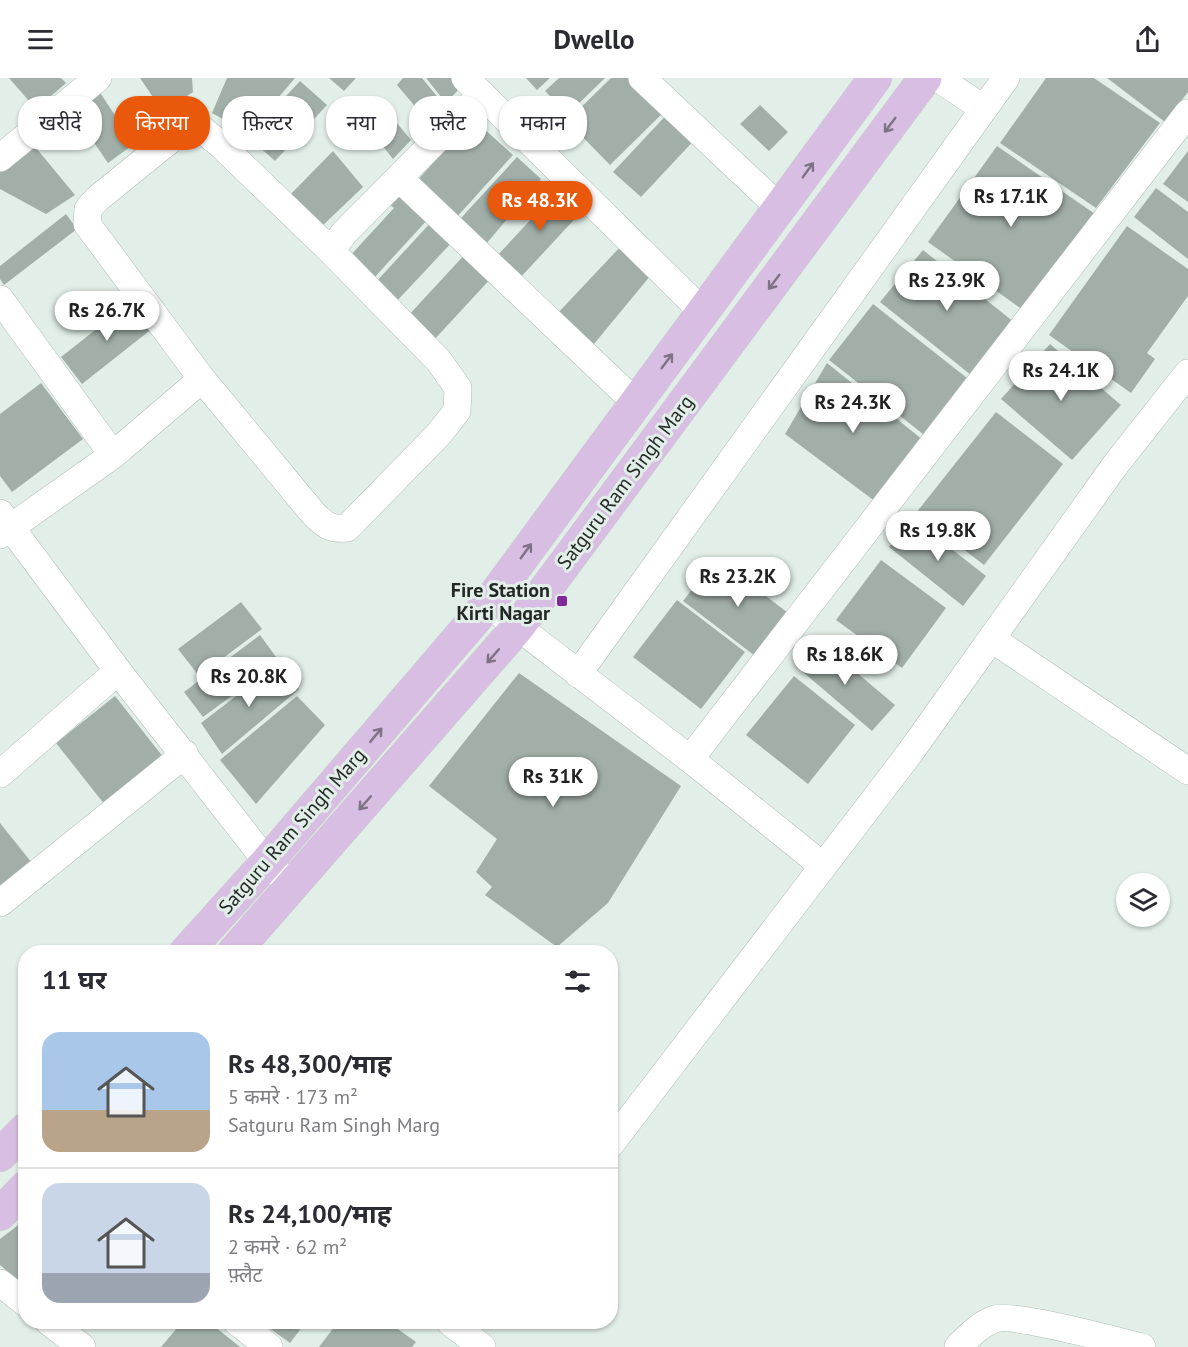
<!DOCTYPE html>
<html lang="hi">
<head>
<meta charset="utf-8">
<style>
	:root { --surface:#fff; --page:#f7f7f7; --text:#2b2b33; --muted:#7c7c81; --line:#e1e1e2; --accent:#ea580c }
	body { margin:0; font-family:"PT Sans","Noto Sans Devanagari",sans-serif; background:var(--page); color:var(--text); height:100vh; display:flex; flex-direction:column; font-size:22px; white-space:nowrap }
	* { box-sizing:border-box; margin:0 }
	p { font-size:20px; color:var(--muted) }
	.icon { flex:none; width:33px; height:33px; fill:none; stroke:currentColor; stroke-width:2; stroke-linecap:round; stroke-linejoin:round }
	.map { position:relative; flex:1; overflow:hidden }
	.drawer { position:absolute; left:18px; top:867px; width:600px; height:384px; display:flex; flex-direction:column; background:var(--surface); border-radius:24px; box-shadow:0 2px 4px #0004 }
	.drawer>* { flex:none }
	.guide { position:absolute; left:18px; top:18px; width:600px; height:54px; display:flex; gap:12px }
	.fabs { position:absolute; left:1116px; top:795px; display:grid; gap:12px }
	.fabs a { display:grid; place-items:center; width:54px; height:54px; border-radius:50%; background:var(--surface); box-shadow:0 2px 4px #0004; font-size:30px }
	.price { position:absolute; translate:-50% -51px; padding:0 14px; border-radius:21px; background:#fff; color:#222; font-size:20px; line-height:39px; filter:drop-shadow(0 2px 3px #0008) }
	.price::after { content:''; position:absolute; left:50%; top:36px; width:18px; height:14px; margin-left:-9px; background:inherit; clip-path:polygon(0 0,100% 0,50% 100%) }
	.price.active { background:var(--accent); color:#fff }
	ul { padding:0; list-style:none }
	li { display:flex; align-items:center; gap:18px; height:150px; padding:0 24px }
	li+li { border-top:2px solid var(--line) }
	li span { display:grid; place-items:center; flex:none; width:168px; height:120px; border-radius:18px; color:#555 }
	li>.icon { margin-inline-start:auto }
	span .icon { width:72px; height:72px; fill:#fffc; stroke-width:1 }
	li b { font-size:26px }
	h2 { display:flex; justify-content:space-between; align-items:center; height:72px; padding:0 24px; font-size:26px }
	.pill { padding:0 21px; border-radius:24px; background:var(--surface); box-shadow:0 2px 4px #0004; font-size:21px; line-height:54px }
	.pill.active { background:var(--accent); color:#fff }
	header { display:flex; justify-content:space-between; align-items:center; height:78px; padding:0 24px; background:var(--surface); font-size:27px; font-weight:800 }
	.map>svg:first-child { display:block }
	.building { fill:#a2afa9 }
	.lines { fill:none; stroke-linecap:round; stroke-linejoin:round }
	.minor-casing { stroke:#afbcb6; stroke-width:28 }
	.major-casing { stroke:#cacbcb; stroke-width:34 }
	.minor { stroke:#fff; stroke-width:27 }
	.major { stroke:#d9bee3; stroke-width:33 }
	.oneway { stroke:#7e7384 }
	.poi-dot { fill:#7e2a98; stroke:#e2efe9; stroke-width:2 }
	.labels { text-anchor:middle; stroke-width:6; stroke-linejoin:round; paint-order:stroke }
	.street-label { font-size:20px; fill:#232826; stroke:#e2efe9 }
	.poi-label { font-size:20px; font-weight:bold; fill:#232826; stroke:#e2efe9; text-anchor:end }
</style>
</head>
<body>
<header><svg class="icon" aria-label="menu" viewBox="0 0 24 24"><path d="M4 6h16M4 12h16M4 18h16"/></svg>Dwello<svg class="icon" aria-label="share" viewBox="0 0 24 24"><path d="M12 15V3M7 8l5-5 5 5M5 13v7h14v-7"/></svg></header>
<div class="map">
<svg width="1188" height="1269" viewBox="0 0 1188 1269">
	<rect width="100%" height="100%" fill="#e2efe9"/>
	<path class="building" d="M9,0H61L66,5L36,31Z
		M140,0H192L193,14L163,34Z
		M227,0H295L248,55L212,35Z
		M329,0H356L344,13Z
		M403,0H422L445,28L429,45L397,7Z
		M426,0H451L459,11L446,25Z
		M526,0H550L537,12Z
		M559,0H605L568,36L545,13Z
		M611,0H634L666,32L610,87L567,43Z
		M1046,0H1094L1160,45L1096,130L1000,65Z
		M1107,0H1188V14L1165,44Z
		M300,3L327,27L275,83L248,59Z
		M97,10L134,66L108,85L70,30Z
		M380,25L411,62L393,81L363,43Z
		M760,27L788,54L769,73L740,46Z
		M672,31L700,56L641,119L613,94Z
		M473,41L513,77L455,141L415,105Z
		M32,65L75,117L46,136L0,111V87Z
		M997,68L1095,136L1023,232L928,164Z
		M333,73L363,109L320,150L288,119Z
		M1188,73V124L1163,106Z
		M517,79L541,101L486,166L461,140Z
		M562,108L585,130L519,201L496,179Z
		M1156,110L1188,134V181L1134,139Z
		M402,115L429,140L373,201L349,179L394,130L390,127Z
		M66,136L77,151L4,207L0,201V188Z
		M434,141L455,161L395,225L374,206Z
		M1127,148L1188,191V218L1147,275L1155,281L1131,315L1049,257Z
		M622,167L651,197L589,272L556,237Z
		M923,172L1014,244L971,297L880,224Z
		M468,173L494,197L433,263L407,239Z
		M132,223L153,250L82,306L61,279Z
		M873,226L967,300L923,356L829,282Z
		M1050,266L1121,327L1072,382L1001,321Z
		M827,285L923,362L876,424L785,356Z
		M41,305L83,361L12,414L0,398V336Z
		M996,334L1063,386L984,487L916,435Z
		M912,440L986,498L963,528L889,469Z
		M716,480L792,538L759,581L683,523Z
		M881,482L946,530L902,590L836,542Z
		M677,522L745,574L701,631L633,579Z
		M241,524L262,551L199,598L178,571Z
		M260,557L279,583L203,639L184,614Z
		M818,562L895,627L872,653L796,588Z
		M278,586L299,611L222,676L201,645Z
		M519,595L681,708L608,825L557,869L485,817L492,809L476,794L497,761L429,708Z
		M794,598L855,647L808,706L746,657Z
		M115,618L164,680L105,727L56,665Z
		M297,618L325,647L256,726L220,682Z
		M0,745L32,785L0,810Z
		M26,1141V1209L0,1187V1161Z
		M182,1244H209L240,1269H161Z
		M261,1244H306L290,1265Z
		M338,1244H388L416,1264L412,1269H319Z"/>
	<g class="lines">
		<g class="minor-casing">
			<path id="minor" d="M465,0L703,234
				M642,0L780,130
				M938,0L984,31
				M0,80L98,0
				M399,100L636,325
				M331,173L222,68L198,48L186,49L97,121L88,131L87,146L202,301L312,434C323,446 330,452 347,450L438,357L457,333L458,310L439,283L331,173L344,155L482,16
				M0,221L113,377
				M0,435L118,593L267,784L292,809
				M0,457L113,377L202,301
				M488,526L690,681L823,788
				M992,561L1188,693
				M578,596L1006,0
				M690,681L1188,35
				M0,696L118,593
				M0,825L185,676
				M610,1067L909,676L1116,386L1188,295
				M0,1205L26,1225
				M49,1244L82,1269
				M237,1244L269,1269
				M450,1244L482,1269
				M958,1269C969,1258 980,1246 995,1241C1014,1235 1117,1263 1142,1269"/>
		</g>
		<g class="major-casing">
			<path id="major" d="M186,874L267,784L488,526L875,0
				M234,874L517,550L925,0
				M0,1077L26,1051
				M0,1136L26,1109"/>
		</g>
		<use href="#minor" class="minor"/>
		<use href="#major" class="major"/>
	</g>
	<defs><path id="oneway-shaft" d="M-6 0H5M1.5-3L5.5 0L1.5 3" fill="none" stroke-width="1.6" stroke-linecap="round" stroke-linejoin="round" transform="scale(1.5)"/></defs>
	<g class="oneway">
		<use href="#oneway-shaft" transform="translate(890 47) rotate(127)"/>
		<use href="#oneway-shaft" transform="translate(808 92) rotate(-54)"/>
		<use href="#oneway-shaft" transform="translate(774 204) rotate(127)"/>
		<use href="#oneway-shaft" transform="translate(667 283) rotate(-53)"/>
		<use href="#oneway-shaft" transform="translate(526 473) rotate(-54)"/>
		<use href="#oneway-shaft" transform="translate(493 578) rotate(131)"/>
		<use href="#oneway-shaft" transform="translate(376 657) rotate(-50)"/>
		<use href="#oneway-shaft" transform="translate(365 725) rotate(131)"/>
	</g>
	<rect class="poi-dot" x="556" y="517" width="12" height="12" rx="3"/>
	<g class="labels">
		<g class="street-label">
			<text transform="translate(625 404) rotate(-53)" y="7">Satguru Ram Singh Marg</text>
			<text transform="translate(292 753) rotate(-49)" y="7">Satguru Ram Singh Marg</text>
		</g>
		<g class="poi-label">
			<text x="550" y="519">Fire Station<tspan x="550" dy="23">Kirti Nagar</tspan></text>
		</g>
	</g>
</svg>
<div class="fabs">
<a><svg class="icon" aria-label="layers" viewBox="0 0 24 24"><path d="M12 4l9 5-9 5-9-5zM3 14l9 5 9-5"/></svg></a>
</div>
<b class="price" style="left:1011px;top:150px">Rs 17.1K</b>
<b class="price active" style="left:540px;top:154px">Rs 48.3K</b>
<b class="price" style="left:947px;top:234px">Rs 23.9K</b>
<b class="price" style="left:107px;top:264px">Rs 26.7K</b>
<b class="price" style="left:1061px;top:324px">Rs 24.1K</b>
<b class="price" style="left:853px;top:356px">Rs 24.3K</b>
<b class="price" style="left:938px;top:484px">Rs 19.8K</b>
<b class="price" style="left:738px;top:530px">Rs 23.2K</b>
<b class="price" style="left:845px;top:608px">Rs 18.6K</b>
<b class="price" style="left:249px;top:630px">Rs 20.8K</b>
<b class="price" style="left:553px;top:730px">Rs 31K</b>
<div class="guide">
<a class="pill">खरीदें</a>
<a class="pill active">किराया</a>
<a class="pill">फ़िल्टर</a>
<a class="pill">नया</a>
<a class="pill">फ़्लैट</a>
<a class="pill">मकान</a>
</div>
<section class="drawer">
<h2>11 घर<svg class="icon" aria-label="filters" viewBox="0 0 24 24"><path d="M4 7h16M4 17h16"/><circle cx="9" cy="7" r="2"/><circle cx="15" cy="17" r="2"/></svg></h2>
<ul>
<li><span style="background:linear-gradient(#a9c7e8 65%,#b9a48a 0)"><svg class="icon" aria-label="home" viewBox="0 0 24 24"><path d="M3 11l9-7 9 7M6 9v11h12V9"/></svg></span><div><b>Rs 48,300/माह</b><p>5 कमरे · 173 m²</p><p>Satguru Ram Singh Marg</p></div></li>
<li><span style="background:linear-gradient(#c9d6e8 75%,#9aa5b1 0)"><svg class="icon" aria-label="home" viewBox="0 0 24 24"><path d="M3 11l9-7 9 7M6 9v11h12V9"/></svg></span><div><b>Rs 24,100/माह</b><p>2 कमरे · 62 m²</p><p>फ़्लैट</p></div></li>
</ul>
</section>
</div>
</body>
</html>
